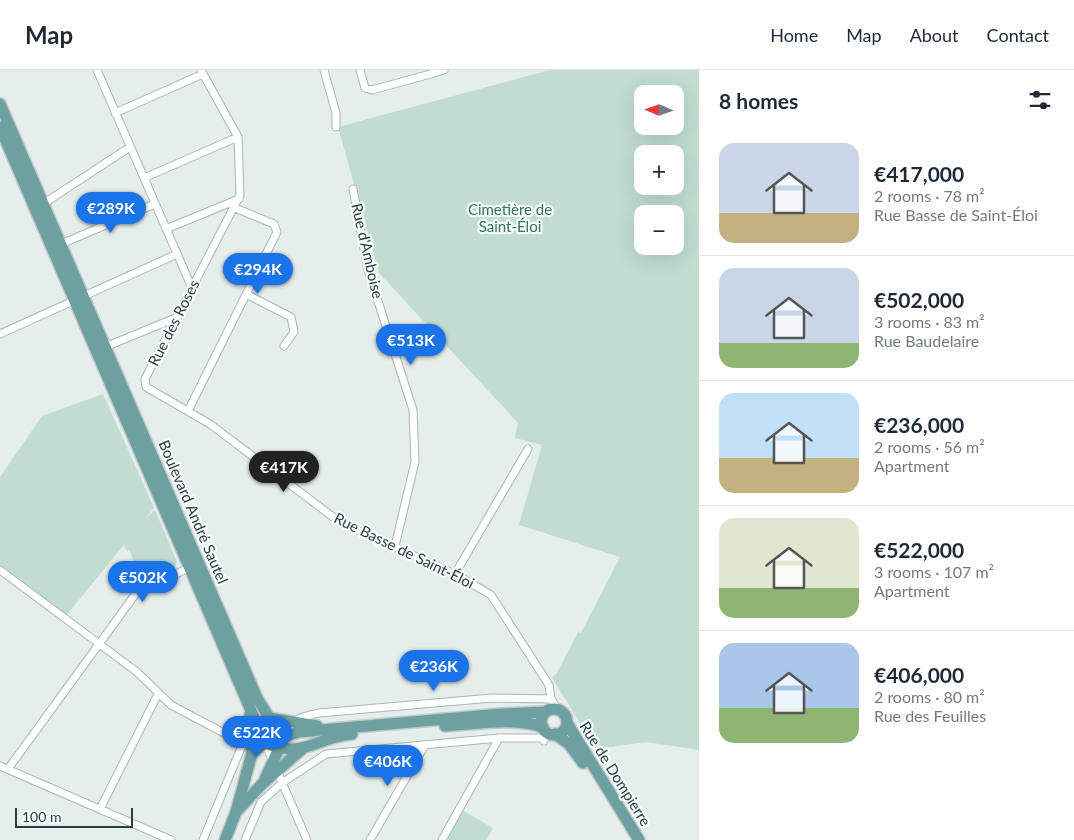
<!DOCTYPE html>
<html lang="en">
<head>
<meta charset="utf-8">
<style>
	:root { --surface:#fff; --page:#f2f2f3; --text:#1f2937; --muted:#747a83; --line:#e0e1e3; --accent:#1a73e8 }
	body { margin:0; font-family:Lato,sans-serif; background:var(--page); color:var(--text); height:100vh; display:flex; flex-direction:column; font-size:19px; white-space:nowrap }
	* { box-sizing:border-box; margin:0 }
	p { font-size:16px; color:var(--muted) }
	.icon { flex:none; width:28px; height:28px; fill:none; stroke:currentColor; stroke-width:2; stroke-linecap:round; stroke-linejoin:round }
	.map { position:relative; flex:1; overflow:hidden }
	.panel { display:flex; flex-direction:column; background:var(--surface); width:375px }
	.panel>* { flex:none }
	.needle { width:32px; rotate:272deg }
	.controls { position:absolute; left:634px; top:15px; display:grid; gap:10px }
	.controls a { display:grid; place-items:center; width:50px; height:50px; border-radius:10px; background:var(--surface); box-shadow:0 5px 20px #0002; font-size:25px }
	.scale { position:absolute; left:15px; bottom:12px; width:118px; box-sizing:border-box; padding-left:5px; border:2px solid #263f3f; border-top:0; font-size:14px; line-height:18px; white-space:nowrap; color:#263f3f; -webkit-text-stroke:4px #f6faf9; paint-order:stroke }
	.price { position:absolute; translate:-50% -42px; padding:0 11px; border-radius:18px; background:var(--accent); color:#fff; font-size:16px; line-height:32px; filter:drop-shadow(0 1px 2px #0008) }
	.price::after { content:''; position:absolute; left:50%; top:30px; width:15px; height:11px; margin-left:-8px; background:inherit; clip-path:polygon(0 0,100% 0,50% 100%) }
	.price.selected { background:#222; color:#fff }
	ul { padding:0; list-style:none }
	li { display:flex; align-items:center; gap:15px; height:125px; padding:0 20px }
	li+li { border-top:1px solid var(--line) }
	li span { display:grid; place-items:center; flex:none; width:140px; height:100px; border-radius:15px; color:#555 }
	li>.icon { margin-inline-start:auto }
	span .icon { width:60px; height:60px; fill:#fffc; stroke-width:1 }
	li b { font-size:21px }
	h2 { display:flex; justify-content:space-between; align-items:center; height:60px; padding:0 20px; font-size:21px }
	header { display:flex; align-items:center; gap:30px; box-sizing:border-box; height:70px; padding:0 25px; background:var(--surface); border-bottom:1px solid var(--line) }
	header strong { font-size:24px }
	nav { display:flex; gap:28px; margin-inline-start:auto; font-size:18px }
	main { display:flex; flex:1; min-height:0 }
	.map>svg:first-child { display:block }
	.green { fill:#c0ddd0; fill-rule:evenodd }
	.lines { fill:none; stroke-linecap:round; stroke-linejoin:round }
	.minor-casing { stroke:#a9b6b5; stroke-width:9 }
	.primary-casing { stroke:#c2c9c9; stroke-width:14 }
	.minor { stroke:#fff; stroke-width:7 }
	.primary { stroke:#6da0a1; stroke-width:11 }
	.labels { text-anchor:middle; stroke-width:4.5; stroke-linejoin:round; paint-order:stroke }
	.park-label { font-size:15px; fill:#32745e; stroke:#f6faf9 }
	.street-label { font-size:15px; fill:#263f3f; stroke:#f6faf9 }
</style>
</head>
<body>
<header>
<strong>Map</strong>
<nav><a>Home</a><a>Map</a><a>About</a><a>Contact</a></nav>
</header>
<main>
<div class="map">
<svg width="699" height="770" viewBox="0 0 699 770">
	<rect width="100%" height="100%" fill="#e6eeec"/>
	<path class="green" d="M550,0H699V680L646,672L596,679L552,608L557,603L578,562L581,563L620,487L519,455L542,375L515,368L518,353L379,203L338,57ZM642,24H675V56H642ZM642,84H675V116H642ZM642,144H675V176H642Z
		M103,324L154,438L145,449L155,440L177,492L174,498L144,512L129,480L127,481L124,475L64,548L0,499V407L42,346Z
		M462,740L493,758L486,770H445Z"/>
	<g class="lines">
		<g class="minor-casing">
			<path id="minor" d="M97,0L192,218
				M201,0L238,67L240,125L145,309L146,317L210,354L341,453L455,504L491,525L549,615L551,629L558,639
				M324,0L336,43V57
				M360,0L365,18L372,20L434,3
				M434,0V3L444,0
				M115,43L203,4
				M144,108L238,67
				M353,119L368,200L413,340L415,392L395,476
				M43,134L130,77
				M166,159L239,129
				M61,174L155,134
				M246,224L291,247L294,262L284,276
				M0,264L177,184
				M105,277L178,247
				M188,341L277,162L274,154L235,138
				M0,500L137,602L171,635L239,671L241,678L203,770
				M455,504L528,379
				M282,667C294,649 298,647 319,643L492,628L551,629
				M265,673L307,770
				M0,696L171,770
				M8,699L137,522L191,497
				M100,739L158,624
				M245,770L261,732L282,713L326,684L499,668H541L544,671
				M370,770L425,675
				M442,770L499,668"/>
		</g>
		<g class="primary-casing">
			<path id="primary" d="M0,34L257,628L281,667
				M0,57L265,673
				M541 652a13 13 0 1 1 26 0a13 13 0 1 1-26 0Z
				M250,644L252,683
				M269,648L317,656
				M567,653L639,770
				M445,656C476,654 512,647 543,657
				M555,664L569,674L583,693
				M265,673C306,689 313,668 352,664
				M265,709L282,672
				M237,741L262,714L302,679
				M225,770L236,742L252,683L265,673L299,662L501,644L545,642"/>
		</g>
		<use href="#minor" class="minor"/>
		<use href="#primary" class="primary"/>
	</g>
	<g class="labels">
		<g class="park-label">
			<text x="510" y="145">Cimetière de<tspan x="510" dy="17">Saint-Éloi</tspan></text>
		</g>
		<g class="street-label">
			<text transform="translate(367 181) rotate(77)" y="5">Rue d'Amboise</text>
			<text transform="translate(174 253) rotate(-63)" y="5">Rue des Roses</text>
			<text transform="translate(193 442) rotate(67)" y="5">Boulevard André Sautel</text>
			<text transform="translate(404 481) rotate(26)" y="5">Rue Basse de Saint-Éloi</text>
			<text transform="translate(615 704) rotate(58)" y="5">Rue de Dompierre</text>
		</g>
	</g>
</svg>
<div class="controls">
<a><svg class="needle" viewBox="-14 -14 28 28"><path d="M0-13l5 13h-10z" fill="#e53935"/><path d="M0 13l5-13h-10z" fill="#747a83"/></svg></a>
<a>+</a>
<a>−</a>
</div>
<div class="scale">100 m</div>
<b class="price" style="left:111px;top:164px">€289K</b>
<b class="price" style="left:258px;top:225px">€294K</b>
<b class="price" style="left:411px;top:296px">€513K</b>
<b class="price selected" style="left:284px;top:423px">€417K</b>
<b class="price" style="left:143px;top:533px">€502K</b>
<b class="price" style="left:434px;top:622px">€236K</b>
<b class="price" style="left:257px;top:688px">€522K</b>
<b class="price" style="left:388px;top:717px">€406K</b>
</div>
<section class="panel">
<h2>8 homes<svg class="icon" aria-label="filters" viewBox="0 0 24 24"><path d="M4 7h16M4 17h16"/><circle cx="9" cy="7" r="2"/><circle cx="15" cy="17" r="2"/></svg></h2>
<ul>
<li><span style="background:linear-gradient(#c9d6e8 70%,#c2b280 0)"><svg class="icon" aria-label="home" viewBox="0 0 24 24"><path d="M3 11l9-7 9 7M6 9v11h12V9"/></svg></span><div><b>€417,000</b><p>2 rooms · 78 m²</p><p>Rue Basse de Saint-Éloi</p></div></li>
<li><span style="background:linear-gradient(#c9d6e8 75%,#8fb573 0)"><svg class="icon" aria-label="home" viewBox="0 0 24 24"><path d="M3 11l9-7 9 7M6 9v11h12V9"/></svg></span><div><b>€502,000</b><p>3 rooms · 83 m²</p><p>Rue Baudelaire</p></div></li>
<li><span style="background:linear-gradient(#bfe0f5 65%,#c2b280 0)"><svg class="icon" aria-label="home" viewBox="0 0 24 24"><path d="M3 11l9-7 9 7M6 9v11h12V9"/></svg></span><div><b>€236,000</b><p>2 rooms · 56 m²</p><p>Apartment</p></div></li>
<li><span style="background:linear-gradient(#dfe7d0 70%,#8fb573 0)"><svg class="icon" aria-label="home" viewBox="0 0 24 24"><path d="M3 11l9-7 9 7M6 9v11h12V9"/></svg></span><div><b>€522,000</b><p>3 rooms · 107 m²</p><p>Apartment</p></div></li>
<li><span style="background:linear-gradient(#a9c7e8 65%,#8fb573 0)"><svg class="icon" aria-label="home" viewBox="0 0 24 24"><path d="M3 11l9-7 9 7M6 9v11h12V9"/></svg></span><div><b>€406,000</b><p>2 rooms · 80 m²</p><p>Rue des Feuilles</p></div></li>
</ul>
</section>
</main>
</body>
</html>
